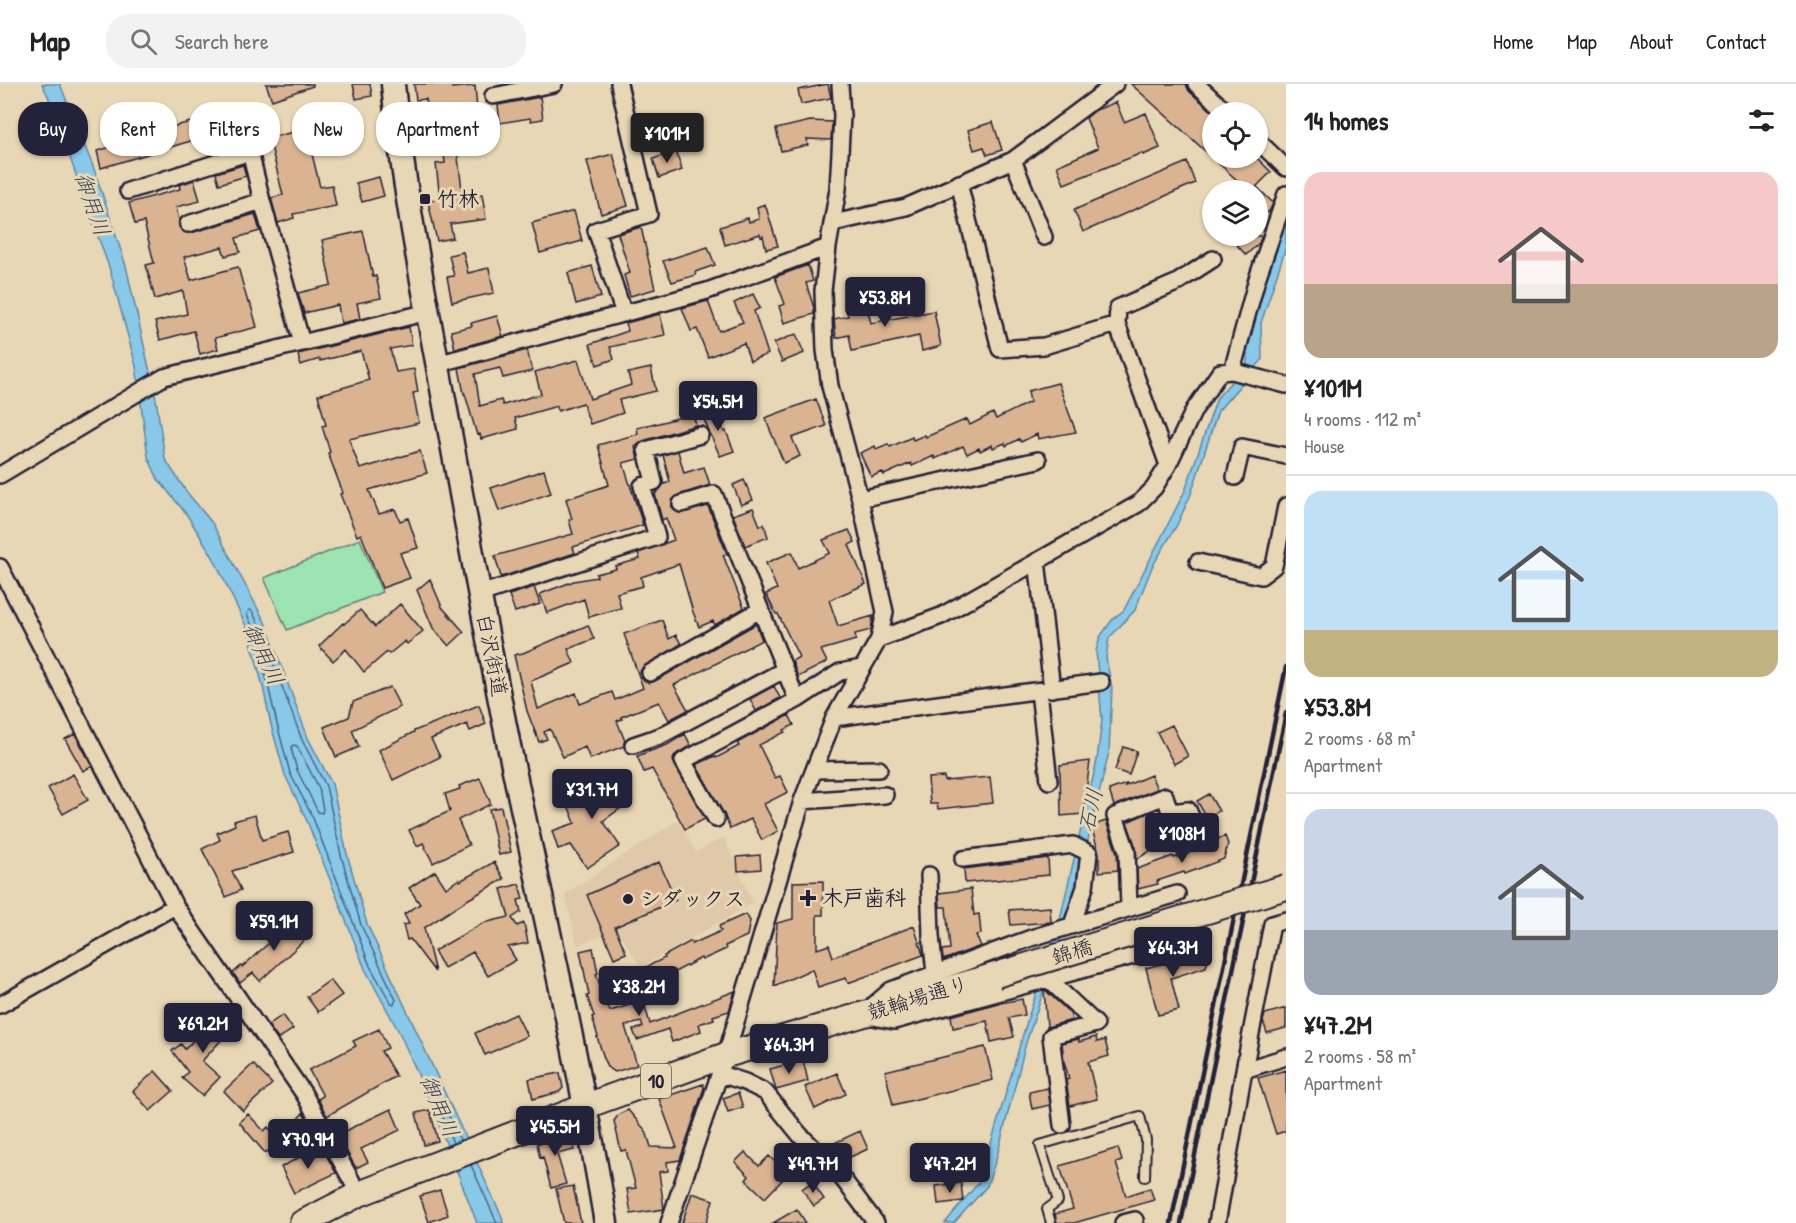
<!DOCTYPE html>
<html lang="en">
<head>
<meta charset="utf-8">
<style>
	:root { --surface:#fff; --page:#f2f2f2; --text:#222; --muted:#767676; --line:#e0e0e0; --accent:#22223b }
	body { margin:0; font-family:"Patrick Hand","Klee One",sans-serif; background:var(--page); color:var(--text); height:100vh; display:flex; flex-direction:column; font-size:22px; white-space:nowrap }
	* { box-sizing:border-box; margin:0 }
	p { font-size:20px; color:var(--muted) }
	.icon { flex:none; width:33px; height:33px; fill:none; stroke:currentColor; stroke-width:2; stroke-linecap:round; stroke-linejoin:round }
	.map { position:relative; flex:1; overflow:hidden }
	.drawer { display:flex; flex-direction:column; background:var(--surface); width:510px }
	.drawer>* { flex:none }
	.hud { position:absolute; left:18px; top:18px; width:570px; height:54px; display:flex; gap:12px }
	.controls { position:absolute; left:1202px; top:18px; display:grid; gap:12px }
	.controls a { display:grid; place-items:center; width:66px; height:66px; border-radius:50%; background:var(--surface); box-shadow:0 2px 4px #0004; font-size:30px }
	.price { position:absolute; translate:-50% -51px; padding:0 14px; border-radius:6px; background:var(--accent); color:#fff; font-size:20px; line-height:39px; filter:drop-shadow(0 2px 3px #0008) }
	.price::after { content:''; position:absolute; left:50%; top:36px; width:18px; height:14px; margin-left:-9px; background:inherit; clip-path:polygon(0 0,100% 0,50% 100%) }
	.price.selected { background:#222; color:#fff }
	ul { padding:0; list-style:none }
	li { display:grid; align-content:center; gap:12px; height:318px; padding:0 18px }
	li+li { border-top:2px solid var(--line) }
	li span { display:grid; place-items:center; height:186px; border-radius:18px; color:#555 }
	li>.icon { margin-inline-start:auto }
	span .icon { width:108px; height:108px; fill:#fffc; stroke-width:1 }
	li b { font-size:26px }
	h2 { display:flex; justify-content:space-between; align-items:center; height:72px; padding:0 18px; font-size:26px }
	.pill { padding:0 21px; border-radius:24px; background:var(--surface); box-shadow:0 2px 4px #0004; font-size:21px; line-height:54px }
	.pill.selected { background:var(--accent); color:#fff }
	header { display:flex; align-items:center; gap:36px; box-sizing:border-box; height:84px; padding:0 30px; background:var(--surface); border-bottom:2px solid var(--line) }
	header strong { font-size:28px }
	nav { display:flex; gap:33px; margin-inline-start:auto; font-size:21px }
	.search { width:420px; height:54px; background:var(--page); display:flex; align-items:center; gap:15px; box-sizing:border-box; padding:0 21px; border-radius:24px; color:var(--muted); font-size:22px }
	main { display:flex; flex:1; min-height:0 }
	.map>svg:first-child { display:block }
	.built { fill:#e0c9a8 }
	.green { fill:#9de4b2; stroke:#608376; stroke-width:1.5 }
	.water { fill:#88c9e9; stroke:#5f86a3; stroke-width:1.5 }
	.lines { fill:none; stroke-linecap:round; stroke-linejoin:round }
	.shore { stroke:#4b6581; stroke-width:1.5 }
	.building { fill:#dab491; stroke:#22223b; stroke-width:1.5 }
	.service-casing { stroke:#22223b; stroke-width:12 }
	.minor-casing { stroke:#22223b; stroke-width:20 }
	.secondary-casing { stroke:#22223b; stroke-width:27 }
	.primary-casing { stroke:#22223b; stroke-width:28 }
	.service { stroke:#e8d7b4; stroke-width:8 }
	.minor { stroke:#e8d7b4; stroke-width:15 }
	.secondary { stroke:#e8d7b4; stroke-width:22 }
	.primary { stroke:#e8d7b4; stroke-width:24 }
	.rail { stroke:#22223b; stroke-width:4.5 }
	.primary-bridge-casing { stroke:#22223b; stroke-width:28; stroke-linecap:butt }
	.primary-bridge { stroke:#e8d7b4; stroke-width:24 }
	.poi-dot { fill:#22223b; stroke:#e8d7b4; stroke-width:2 }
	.labels { text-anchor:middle; stroke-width:6; stroke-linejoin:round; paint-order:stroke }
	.shield { fill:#e8d7b4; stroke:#5d585f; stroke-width:1.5 }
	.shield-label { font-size:20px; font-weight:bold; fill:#22223b }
	.poi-label { font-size:21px; font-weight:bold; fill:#22223b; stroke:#e8d7b4; text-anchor:start }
	.street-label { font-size:21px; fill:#22223b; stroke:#e8d7b4 }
	.water-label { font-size:22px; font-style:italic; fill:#36435e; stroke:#e8d7b4 }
</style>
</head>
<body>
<header>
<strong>Map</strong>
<div class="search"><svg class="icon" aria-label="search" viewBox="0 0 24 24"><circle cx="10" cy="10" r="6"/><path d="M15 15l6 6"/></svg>Search here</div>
<nav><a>Home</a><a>Map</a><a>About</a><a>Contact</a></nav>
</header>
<main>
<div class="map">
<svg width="1286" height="1139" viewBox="0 0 1286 1139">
	<rect width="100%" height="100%" fill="#e8d7b4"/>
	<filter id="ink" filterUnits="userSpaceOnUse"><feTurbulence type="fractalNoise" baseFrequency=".0167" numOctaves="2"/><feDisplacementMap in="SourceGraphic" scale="12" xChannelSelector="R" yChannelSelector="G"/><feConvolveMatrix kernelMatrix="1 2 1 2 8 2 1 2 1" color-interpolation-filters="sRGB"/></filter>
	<g filter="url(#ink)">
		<path class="built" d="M678,736L696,768L724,753L753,819L641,883L617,845L577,862L565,810Z"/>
		<path class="green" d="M360,455L382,508L287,546L264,494Z"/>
		<path class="water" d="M42,0H60L94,85L126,182L156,315L165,375L186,407L212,439L265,538L308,654L332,700L347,770L367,840L502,1133L503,1139H477L430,1017L399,948L365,885L307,737L285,691L271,641L263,603L248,546L213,473L187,431L158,395L148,373L136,282L110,186L48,12Z
			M1286,134V163L1261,239L1262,276L1218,327L1191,410L1177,441L1152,483L1135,526L1109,554L1106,574L1112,604L1109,668L1073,819L1026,959L997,1072L987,1102L954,1139H945L980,1097L1027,937L1060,835L1097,676L1102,636L1096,567L1100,553L1112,536L1124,526L1185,407L1217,314L1247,280V250L1276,155Z"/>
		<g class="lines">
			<path class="shore" d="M249,526L252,527L259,541L302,656L326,702L341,771L361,841L396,916L394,920L391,919L370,882L313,734L290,689L277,640L261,571L253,544L247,530Z
				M293,661L297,662L319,704L323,726L322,729L318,728L297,686L291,664Z
				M453,1059L443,1034L445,1031L449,1032L460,1056
				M471,1081L497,1139"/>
		</g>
		<path class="building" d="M266,0H313V2L272,16Z
			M353,0H370L372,12L356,15Z
			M414,0H452V4L475,2L479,48L456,50L458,74L463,113L482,110L486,135L450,140L453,154L437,157L428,117L440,115L436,80L445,79L441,41L430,42L426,15L416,16Z
			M828,0L831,14L801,20L798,6Z
			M1131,0H1186L1189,7L1213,28L1212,73Z
			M540,13L543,35L531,37L530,34L500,39L498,21Z
			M1116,18L1124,38L1146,29L1160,64L1143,71L1142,69L1064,100L1057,82L1098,64L1086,34L1096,26Z
			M349,25L353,47L337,51L332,29Z
			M215,32L217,39L241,33L248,56L228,61L226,53L206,59L204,53L101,84L97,67L156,50L155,47Z
			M810,37L832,38L831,56L807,55L808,61L781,67L776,45Z
			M993,38L1002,66L987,71L984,63L974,66L968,46Z
			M306,45L320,103L332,101L336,122L293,130L294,134L278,139L271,114L283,111L269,54Z
			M676,67L682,86L659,94L653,75Z
			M613,70L628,122L601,130L587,77Z
			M1213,74H1257L1271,88L1253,106H1230L1239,98Z
			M1187,78L1195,99L1083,148L1074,126Z
			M243,81L246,92L219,100L216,89Z
			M379,93L384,112L362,118L356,99Z
			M194,96L200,117L176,123L179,136V142L182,147L191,149L255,130L260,147L236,154L240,168L225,172L222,163L184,173L191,196L238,183L248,219L250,218L257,243L215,254L218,265L200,270L194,247L160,256L155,238L187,230L183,207L155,215L146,181L154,179L144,138L135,140L129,119L180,105L179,101Z
			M1257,103L1273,119L1270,126L1257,139Z
			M765,120L778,162L766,165L763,152L761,153L760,150L725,161L720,143L748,134L749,138L759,135L757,123Z
			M574,127L582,157L540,169L532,139Z
			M641,143L655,205L630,212L624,191L630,189L618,150Z
			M363,147L373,193L376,192L381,214L357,219L360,235L341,239L338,221L304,229L298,209L331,201L322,156Z
			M1243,152H1262L1259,159L1246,171L1235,159Z
			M708,163L715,181L695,188L696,191L672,198L663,177Z
			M463,168L468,189L489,184L494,209L452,218L447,193L454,192L449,171Z
			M808,181L813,197L806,199L814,224V230L784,239L779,222L785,220L775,193Z
			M592,182L601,213L576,220L568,189Z
			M753,210L760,224L754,227L768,270L750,277L744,259L708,273L697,245L691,247L682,224L708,217L719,247L743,238L734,219Z
			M865,214L871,239L934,227L941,262L922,267L919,252L852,267L849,251L836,254L834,235L848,232L845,218Z
			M660,230L665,251L610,263L614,275L597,281L590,260L628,247L626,239Z
			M497,232L503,252L455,265L451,247L472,242L471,239Z
			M409,243L412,261L390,265L396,288L414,285L418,308L413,309L419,339L349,355L360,385L420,367L427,389L369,406L379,430L395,425L400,437L408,434L418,464L400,469L410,494L382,504L361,450L357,452L340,410L343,409L328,369L330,368L322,342L326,341L318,311L369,296L361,267L320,277V275L300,281L298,270Z
			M796,250L804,269L782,278L774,259Z
			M527,266L532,287L503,294L500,284L475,290L480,322L501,316L503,321L541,310L535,288L578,276L590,315L631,301L628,289L651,284L656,307L619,316L623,329L590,340L583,319L558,327L557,322L515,334L518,345L481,355L480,350L477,351L465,310H464L459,284Z
			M1058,299L1076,348L1038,355L1037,350L1021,358L1019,355L1006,362L1005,359L993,364L992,361L980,367L979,364L967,370L963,362L935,375L934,372L912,382L911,379L884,391L882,388L871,393L860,369L875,362L876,365L888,360L890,363L912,353L913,356L925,351L926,353L967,335L970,341L993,329L996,335L1030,318L1028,307Z
			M816,315L826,342L792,354L800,372L784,379L765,334Z
			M716,325L724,348L726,347L734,367L720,372L701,329Z
			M693,330L696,341L643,357L635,363L638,375L623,379L643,441L573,463L575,469L501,493L495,472L573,450L569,436L572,435L566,415L609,401L598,361L638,350L637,344L655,339V340Z
			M678,367L684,389L704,383L710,401L678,411L672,417V423L675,427L683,429L708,422L727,470L723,471L744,524L715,541L713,537L699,543L693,528L679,480L641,493L643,502L617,509L621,524L589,533L584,515L547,529L540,510L574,497L597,493L596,490L616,485L615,482L640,475L638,469L674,456L666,434L662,436L655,410L661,404L664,400L670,398L663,371Z
			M544,386L551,409L499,427L491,404Z
			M744,396L753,416L741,421L733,401Z
			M753,424L760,442L764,440L768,453L745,462L733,431Z
			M849,446L855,458L849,461L866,500L829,516L838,542L873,532L871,546L855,550L856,556L821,566L827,578L798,593L792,577L799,573L778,530H776L766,510L777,505L766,479L792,468L798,484L830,469L823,456Z
			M430,495L442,523L464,548L449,562L433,544L417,506Z
			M534,503L540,520L515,528L509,511Z
			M400,520L423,547L407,560L405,557L389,570L387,568L364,588L346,565L333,577L319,562L343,539L344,540L360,526L375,543Z
			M662,536L669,555L676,551L681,560L642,584L640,588L641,593L645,597L649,599L655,597L756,540L762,556L674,601L688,626L669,636L659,618L621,633L622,635L617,637L625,657L624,662L590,675L585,663L563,673L550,645L544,648L547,655L539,658L527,627L514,571L523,569L588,541L594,555L568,565L574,579L531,597L538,625L576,609L580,620L612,608L615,616L643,604L624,550Z
			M774,602L780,614L756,627L750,615Z
			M390,603L400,623L352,646L359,663L336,673L324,643L349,633L353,618Z
			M479,621L486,640L470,647L467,640L431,655L440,673L393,696L379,666L414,648V647Z
			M789,631L794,641L784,646L785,648L759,661L775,694L780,692L788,708L764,720L778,747L762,756L751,735L730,745L724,730L696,681L715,672L716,674L739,662L737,659Z
			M1172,641L1188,672L1174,680L1157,648Z
			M75,650L92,682L83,687L65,655Z
			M685,650L691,662L678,669L674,672L673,677L705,735L685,745L652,685L644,688L637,672L667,661Z
			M1123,663L1137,667L1129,691L1115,686Z
			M1090,677L1083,730L1061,732L1060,681Z
			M73,690L88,716L63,730L48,704Z
			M1151,691L1157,705L1114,722L1109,706L1126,700L1125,702Z
			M609,692L614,706L621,701L632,716L603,737L620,762L587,784L571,761L558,765L552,747L575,739L564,711Z
			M944,693L945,697L990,693L993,719L938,725L937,720H930L928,694Z
			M480,694L491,720L458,736L469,761L433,779L423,759L417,762L409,746L450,727L445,710L460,705L459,702Z
			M1209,710L1219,727L1207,734L1197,717Z
			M501,723L511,768L499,771L489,725Z
			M1150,728L1158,749L1163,747L1167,757L1137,775L1136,764L1127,738Z
			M255,731L262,756L288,748L294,768L232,787L241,806L226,813L202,765L220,756L217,749L235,741L234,737Z
			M1106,737L1117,769L1118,786L1099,788V769L1091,742Z
			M1225,752L1228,760L1224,775L1185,790L1184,788L1157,797L1158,800L1138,805L1137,785L1173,772L1174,774L1209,762L1210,758Z
			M760,771L761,785L738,787L737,773Z
			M1048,774L1049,791L965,799L964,785Z
			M494,778L504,795L467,816L424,844L435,888L410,855L407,856L403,841L409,840L404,830L420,820L409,804L435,787L446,804L459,795L460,797Z
			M659,778L676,816L615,843L626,869L614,874L587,811Z
			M823,797V831H817V865L829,861L833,873L914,842L923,871L848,899L846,894L818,903L812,885L774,902L777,839L793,835V798Z
			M519,800L523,815L518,816L521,828L512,834L517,842L524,839L528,859L508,863L516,876L488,892L473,868L444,884L434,867L483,839L509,833L501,805Z
			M971,805L974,831L979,830L981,850L976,851L981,862L943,876L942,866L950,865L946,823H940L939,809Z
			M1050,823L1051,838L1011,841L1009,826Z
			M746,830L750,837L747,852L725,862L726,865L702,876L701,874L673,889V887L653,897L646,883L665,874L664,872L691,857L692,860L721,847L719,842Z
			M297,834L311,850L260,897L253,889L240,899L233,889L241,882L242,883Z
			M1211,863L1206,883L1171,894L1179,926L1158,931L1146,884L1183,874L1182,872Z
			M593,864L598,889L596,890L610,927L633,920L624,898L647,888L653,903L641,908L650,940L735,907L729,927L713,932L714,935L699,940L701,947L672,958L668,945L637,956L633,946L643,943L641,938L625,942L637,981L615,988L607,983L597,953H598L592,933L594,932L587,912L589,911L580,867Z
			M330,896L342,911L318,928L307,913Z
			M1044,906H1045L1070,929L1072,936L1047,943Z
			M1022,915L1025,931L1009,934L1014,953L991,958L987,937L953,944L951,932L995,920Z
			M1286,924V944L1267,949L1263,937L1265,930Z
			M221,927L236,940L202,977L220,993L202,1012L182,994L188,988L172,967L181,960L185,965Z
			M516,930L527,952L485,971L475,949Z
			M283,931L293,945L278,955L268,941Z
			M379,945L388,964L381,967L396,992L327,1032L318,1015L323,1012L309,986L356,962L353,957Z
			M1096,953L1097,958L1105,956L1109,972L1088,978L1097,1015L1070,1022L1066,996L1069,995L1064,977L1062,959L1079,955V958Z
			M985,963L993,996L893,1021L885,987Z
			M803,976L808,997L776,1006L770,985Z
			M253,980L272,1000L243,1027L224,1007Z
			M1286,986V1047L1276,1050L1258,994Z
			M155,987L173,1007L150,1027L133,1007Z
			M560,989L563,1004L559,1008L533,1015L529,995Z
			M837,989L846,1010L815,1025L805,1003Z
			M703,1000L704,1004L680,1076L667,1078L668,1087L659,1088L664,1125L631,1130L627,1105L636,1104L626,1066L621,1067L614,1037L619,1030L628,1026L646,1047L651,1063L677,1064L659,1015Z
			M1048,1004L1050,1021L1032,1025L1029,1008Z
			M738,1009L743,1023L728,1028L723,1014Z
			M391,1025L400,1046L361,1065L368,1078L356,1084L338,1052L355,1042Z
			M430,1026L438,1057L424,1061L416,1029Z
			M303,1029L311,1042L265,1069L239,1038L248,1030L264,1047L268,1043L279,1056Z
			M860,1047L868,1065L841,1077L832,1060Z
			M565,1050L572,1054L574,1066L557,1070L566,1100L551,1104L543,1073L540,1074L537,1060L555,1052Z
			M321,1062L336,1089L294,1109L281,1083Z
			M1118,1064L1122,1077L1116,1079L1126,1112L1150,1104L1154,1116L1074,1139H1057L1055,1130L1073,1125L1060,1082Z
			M745,1068L759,1082L769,1072L788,1090L765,1114L746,1096L749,1092L735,1078Z
			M812,1098L824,1115L814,1122L802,1105Z
			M961,1099L963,1117L938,1120L936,1102Z
			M573,1102L581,1139H564L556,1105Z
			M440,1106L448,1131L429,1138L420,1112Z
			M692,1109L713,1116L706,1139H682Z
			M797,1125L806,1139H773Z"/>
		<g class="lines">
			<g class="service-casing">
				<path id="service" d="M1051,1139L1047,1125L1058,1117L1040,1061L1140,1032L1146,1056L1145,1093"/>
			</g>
			<g class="minor-casing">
				<path id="minor" d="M619,0L649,130L596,146L624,230
					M1196,0L1227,28
					M493,12L554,0
					M1257,56L1286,84
					M1013,76L1044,153
					M959,99L1000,265L1044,262L1117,240L1168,381
					M128,107L250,68L262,117
					M833,139L906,123L1013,76L1115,0
					M188,140L262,117L302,259
					M1117,240L1118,224L1176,199L1213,175
					M437,280L707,207L828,163
					M1232,287L1257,195L1286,110
					M0,391L164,293L428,228
					M1235,393L1242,363L1286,372
					M860,415L1038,376
					M681,420L714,410L797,616
					M1037,477L1052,605
					M1198,478L1261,492L1274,482L1286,422
					M0,483L175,822L304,1010L359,1110
					M480,510L657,453L642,402L654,398L646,366L700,351
					M879,555L941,532L1138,420L1154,404L1168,381L1194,326L1220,288L1232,287L1286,301
					M650,589L760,526
					M1039,607L1049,697
					M834,634L1101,598
					M633,661L660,652L784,586
					M814,686L879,685
					M802,717L885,711
					M716,735L683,677L797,616L840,588L862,584
					M963,775L1073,761L1089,769L1085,803L1072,841
					M929,791L931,852L935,889
					M1129,824L1127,767L1115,732L1165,712L1170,728L1188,726L1201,754
					M1049,896L1096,940L1051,952L1062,1041
					M0,921L175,822
					M869,925L891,906L1031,854L1177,810
					M868,932L894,937L1181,859
					M1244,986L1272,840L1286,836
					M720,990L745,998L765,1008L800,1051L836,1086L876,1139
					M669,1139L726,971L802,717L834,634L879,555L885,528L860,415L830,302L825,266L823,207L828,163L838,105L842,32L840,0
					M1123,1139L1135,1136
					M1217,1139L1244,986L1286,973"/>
			</g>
			<g class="secondary-casing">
				<path id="secondary" d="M393,0C403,104 424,207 443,310C467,442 490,574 518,705C549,850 582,993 606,1139"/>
			</g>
			<g class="primary-casing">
				<path id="primary" d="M302,1139L359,1110L586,1022L726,971L996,891"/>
			</g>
			<use href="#service" class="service"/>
			<use href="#minor" class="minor"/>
			<use href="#secondary" class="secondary"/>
			<use href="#primary" class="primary"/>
			<path class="rail" d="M1171,1139L1286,583
				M1181,1139L1286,629"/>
			<g class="primary-bridge-casing">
				<path id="primary-bridge" d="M996,891L1286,803"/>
			</g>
			<use href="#primary-bridge" class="primary-bridge"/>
		</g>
	</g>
	<g class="poi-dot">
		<rect x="419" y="109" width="12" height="12" rx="3"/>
		<path d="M805 805h6v6h6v6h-6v6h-6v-6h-6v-6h6z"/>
		<circle cx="628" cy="815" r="6"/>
	</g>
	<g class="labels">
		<rect class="shield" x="641" y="980" width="30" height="34" rx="4.5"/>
		<g class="shield-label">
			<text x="656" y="1004">10</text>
		</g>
		<g class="poi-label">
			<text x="437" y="122">竹林</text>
			<text x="822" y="821">木戸歯科</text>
			<text x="640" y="822">シダックス</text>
		</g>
		<g class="street-label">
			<text transform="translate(492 571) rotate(79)" y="7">白沢街道</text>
			<text transform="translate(1072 868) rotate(-17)" y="7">錦橋</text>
			<text transform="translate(918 914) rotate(-17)" y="7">競輪場通り</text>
		</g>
		<g class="water-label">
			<text transform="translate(93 120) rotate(71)" y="8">御用川</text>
			<text transform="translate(264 570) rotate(65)" y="8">御用川</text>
			<text transform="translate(1090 726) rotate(-77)" y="8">石川</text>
			<text transform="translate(440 1022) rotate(67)" y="8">御用川</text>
		</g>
	</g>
</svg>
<div class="controls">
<a><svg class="icon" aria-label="locate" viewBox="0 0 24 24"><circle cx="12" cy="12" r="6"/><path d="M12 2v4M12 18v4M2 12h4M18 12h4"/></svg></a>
<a><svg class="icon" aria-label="layers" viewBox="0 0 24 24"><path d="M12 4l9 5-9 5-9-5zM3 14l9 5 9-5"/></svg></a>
</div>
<b class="price selected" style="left:667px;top:80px">¥101M</b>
<b class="price" style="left:885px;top:244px">¥53.8M</b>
<b class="price" style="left:718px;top:348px">¥54.5M</b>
<b class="price" style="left:592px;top:736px">¥31.7M</b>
<b class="price" style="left:1182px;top:780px">¥108M</b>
<b class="price" style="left:274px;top:868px">¥59.1M</b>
<b class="price" style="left:1173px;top:894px">¥64.3M</b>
<b class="price" style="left:639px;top:933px">¥38.2M</b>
<b class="price" style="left:203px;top:970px">¥69.2M</b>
<b class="price" style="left:789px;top:991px">¥64.3M</b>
<b class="price" style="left:555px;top:1073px">¥45.5M</b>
<b class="price" style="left:308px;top:1086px">¥70.9M</b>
<b class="price" style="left:813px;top:1110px">¥49.7M</b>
<b class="price" style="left:950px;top:1110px">¥47.2M</b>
<div class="hud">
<a class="pill selected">Buy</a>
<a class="pill">Rent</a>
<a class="pill">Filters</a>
<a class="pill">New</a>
<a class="pill">Apartment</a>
</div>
</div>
<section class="drawer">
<h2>14 homes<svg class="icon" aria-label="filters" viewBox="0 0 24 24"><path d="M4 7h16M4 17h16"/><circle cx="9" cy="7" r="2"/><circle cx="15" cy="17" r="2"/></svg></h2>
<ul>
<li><span style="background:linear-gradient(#f6c9c9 60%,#b9a48a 0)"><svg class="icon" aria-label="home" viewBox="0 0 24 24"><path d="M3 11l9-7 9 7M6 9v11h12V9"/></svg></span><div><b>¥101M</b><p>4 rooms · 112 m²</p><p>House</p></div></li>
<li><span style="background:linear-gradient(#bfe0f5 75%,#c2b280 0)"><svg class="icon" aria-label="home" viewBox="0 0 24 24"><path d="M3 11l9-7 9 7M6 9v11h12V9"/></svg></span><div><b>¥53.8M</b><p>2 rooms · 68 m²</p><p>Apartment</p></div></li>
<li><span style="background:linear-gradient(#c9d6e8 65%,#9aa5b1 0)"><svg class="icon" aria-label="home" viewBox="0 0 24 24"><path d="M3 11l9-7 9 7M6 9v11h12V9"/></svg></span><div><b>¥47.2M</b><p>2 rooms · 58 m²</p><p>Apartment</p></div></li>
</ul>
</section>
</main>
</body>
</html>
